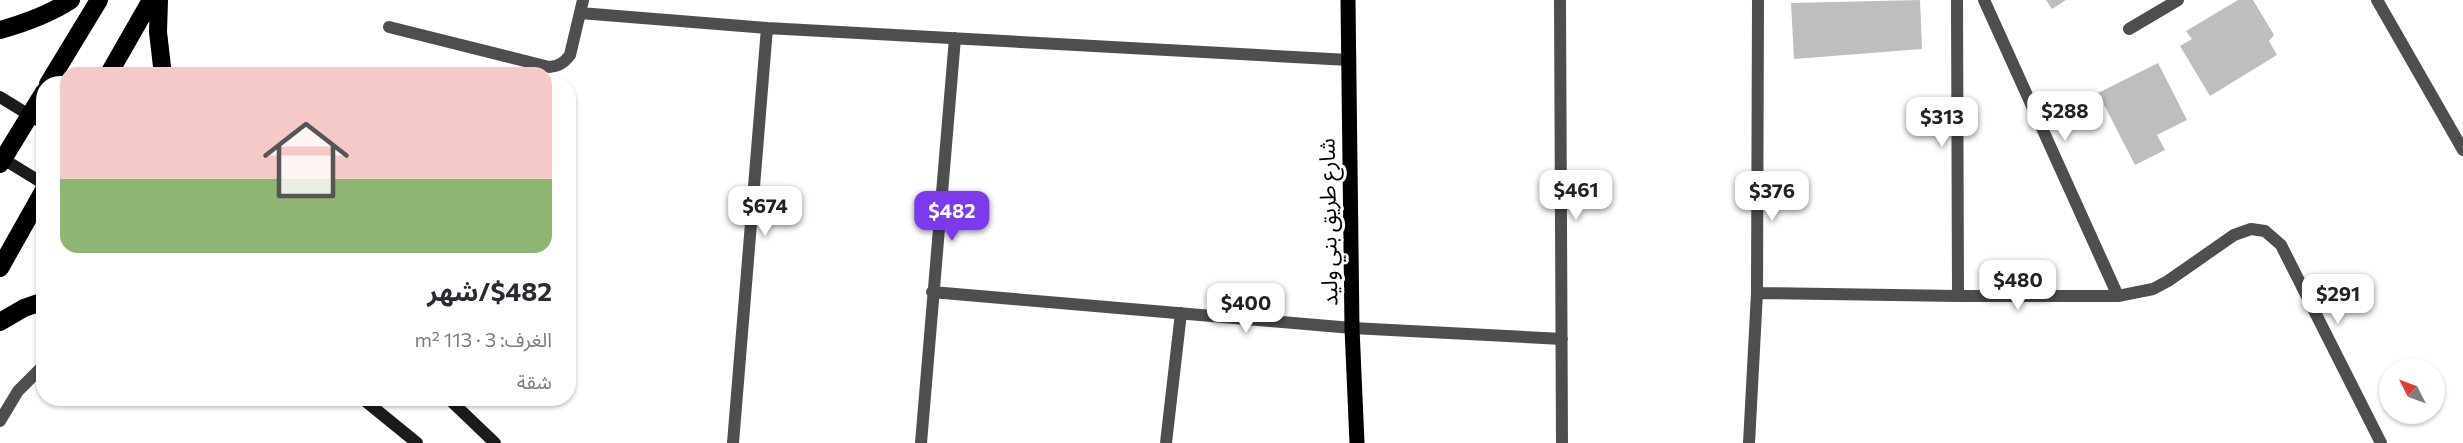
<!DOCTYPE html>
<html lang="ar">
<head>
<meta charset="utf-8">
<style>
	:root { --surface:#fff; --page:#f2f2f3; --text:#2b2b33; --muted:#7c7c81; --accent:#7c3aed }
	body { margin:0; font-family:Commissioner,"Noto Sans Arabic",sans-serif; background:var(--page); color:var(--text); direction:rtl; height:100vh; display:flex; flex-direction:column; font-size:22px; white-space:nowrap }
	* { box-sizing:border-box; margin:0 }
	p { font-size:20px; color:var(--muted) }
	.icon { flex:none; width:33px; height:33px; fill:none; stroke:currentColor; stroke-width:2; stroke-linecap:round; stroke-linejoin:round }
	.map { position:relative; flex:1; overflow:hidden; direction:ltr }
	.sheet { position:absolute; left:36px; top:76px; width:540px; height:330px; display:flex; flex-direction:column; background:var(--surface); border-radius:24px; box-shadow:0 2px 4px #0004; direction:rtl }
	.sheet>* { flex:none }
	.needle { width:39px; rotate:312deg }
	.buttons { position:absolute; left:2379px; top:358px; display:grid; gap:12px }
	.buttons a { display:grid; place-items:center; width:66px; height:66px; border-radius:50%; background:var(--surface); box-shadow:0 2px 4px #0004; font-size:30px }
	.price { position:absolute; translate:-50% -51px; padding:0 14px; border-radius:12px; background:#fff; color:#222; font-size:20px; line-height:39px; filter:drop-shadow(0 2px 3px #0008) }
	.price::after { content:''; position:absolute; left:50%; top:36px; width:18px; height:14px; margin-left:-9px; background:inherit; clip-path:polygon(0 0,100% 0,50% 100%) }
	.price.active { background:var(--accent); color:#fff }
	ul { padding:0; list-style:none }
	li { display:grid; align-content:center; gap:12px; height:318px; padding:0 24px }
	li span { display:grid; place-items:center; height:186px; border-radius:18px; color:#555 }
	li>.icon { margin-inline-start:auto }
	span .icon { width:108px; height:108px; fill:#fffc; stroke-width:1 }
	li b { font-size:26px }
	.map>svg:first-child { display:block }
	.building { fill:#bebebe }
	.lines { fill:none; stroke-linecap:round; stroke-linejoin:round }
	.lane { stroke:#4e4e4e; stroke-width:12 }
	.street { stroke:#4e4e4e; stroke-width:12 }
	.secondary { stroke:#1b1b1b; stroke-width:12 }
	.primary { stroke:#000; stroke-width:15 }
	.highway { stroke:#000; stroke-width:18 }
	.labels { text-anchor:middle; stroke-width:6; stroke-linejoin:round; paint-order:stroke }
	.street-label { font-size:22px; fill:#000; stroke:#fff }
</style>
</head>
<body>
<div class="map">
<svg width="2463" height="443" viewBox="0 0 2463 443">
	<rect width="100%" height="100%" fill="#fff"/>
	<path class="building" d="M1920,0L1922,49L1794,59L1791,3Z
		M2046,0H2066L2052,9Z
		M2238,0H2253L2274,35L2269,41L2277,55L2210,96L2180,46L2192,39L2186,31Z
		M2158,63L2187,120L2157,135L2165,150L2135,165L2098,93Z"/>
	<g class="lines">
		<path class="lane" d="M0,421L18,391L44,365"/>
		<path class="street" d="M1560,0L1562,443
			M1957,0L1958,296
			M1984,0L2118,296
			M2377,0L2463,150
			M580,13L767,28L1349,60
			M389,27L549,67C559,66 564,63 570,55L583,0
			M2129,29L2178,0
			M932,292L1352,328L1562,339
			M1757,293L1958,296H2118L2153,289L2168,281L2234,235L2251,229L2265,231L2281,245L2381,443
			M733,443L767,28
			M921,443L955,38
			M1166,443L1181,313
			M1749,443L1757,293L1758,0"/>
		<path class="secondary" d="M0,97L44,124
			M0,157L44,184
			M363,399L417,443
			M449,399L495,443"/>
		<path class="primary" d="M1348,0L1352,328L1357,443"/>
		<path class="highway" d="M159,0L158,32L164,84
			M0,30C25,23 50,14 71,0
			M48,84L99,0
			M103,84L151,0
			M0,164L44,92
			M0,268L44,190
			M0,322L24,308L44,301"/>
	</g>
	<g class="labels">
		<g class="street-label">
			<text transform="translate(1328 222) rotate(-91)" y="8">شارع طريق بني وليد</text>
		</g>
	</g>
</svg>
<div class="buttons">
<a><svg class="needle" viewBox="-14 -14 28 28"><path d="M0-13l5 13h-10z" fill="#e53935"/><path d="M0 13l5-13h-10z" fill="#7c7c81"/></svg></a>
</div>
<b class="price" style="left:2065px;top:142px">$288</b>
<b class="price" style="left:1942px;top:148px">$313</b>
<b class="price" style="left:1576px;top:221px">$461</b>
<b class="price" style="left:1772px;top:222px">$376</b>
<b class="price" style="left:765px;top:237px">$674</b>
<b class="price active" style="left:952px;top:242px">$482</b>
<b class="price" style="left:2018px;top:311px">$480</b>
<b class="price" style="left:2338px;top:325px">$291</b>
<b class="price" style="left:1246px;top:334px">$400</b>
<section class="sheet">
<ul>
<li><span style="background:linear-gradient(#f6c9c9 60%,#8fb573 0)"><svg class="icon" aria-label="home" viewBox="0 0 24 24"><path d="M3 11l9-7 9 7M6 9v11h12V9"/></svg></span><div><b>$482/شهر</b><p>الغرف: 3 · 113 m²</p><p>شقة</p></div></li>
</ul>
</section>
</div>
</body>
</html>
